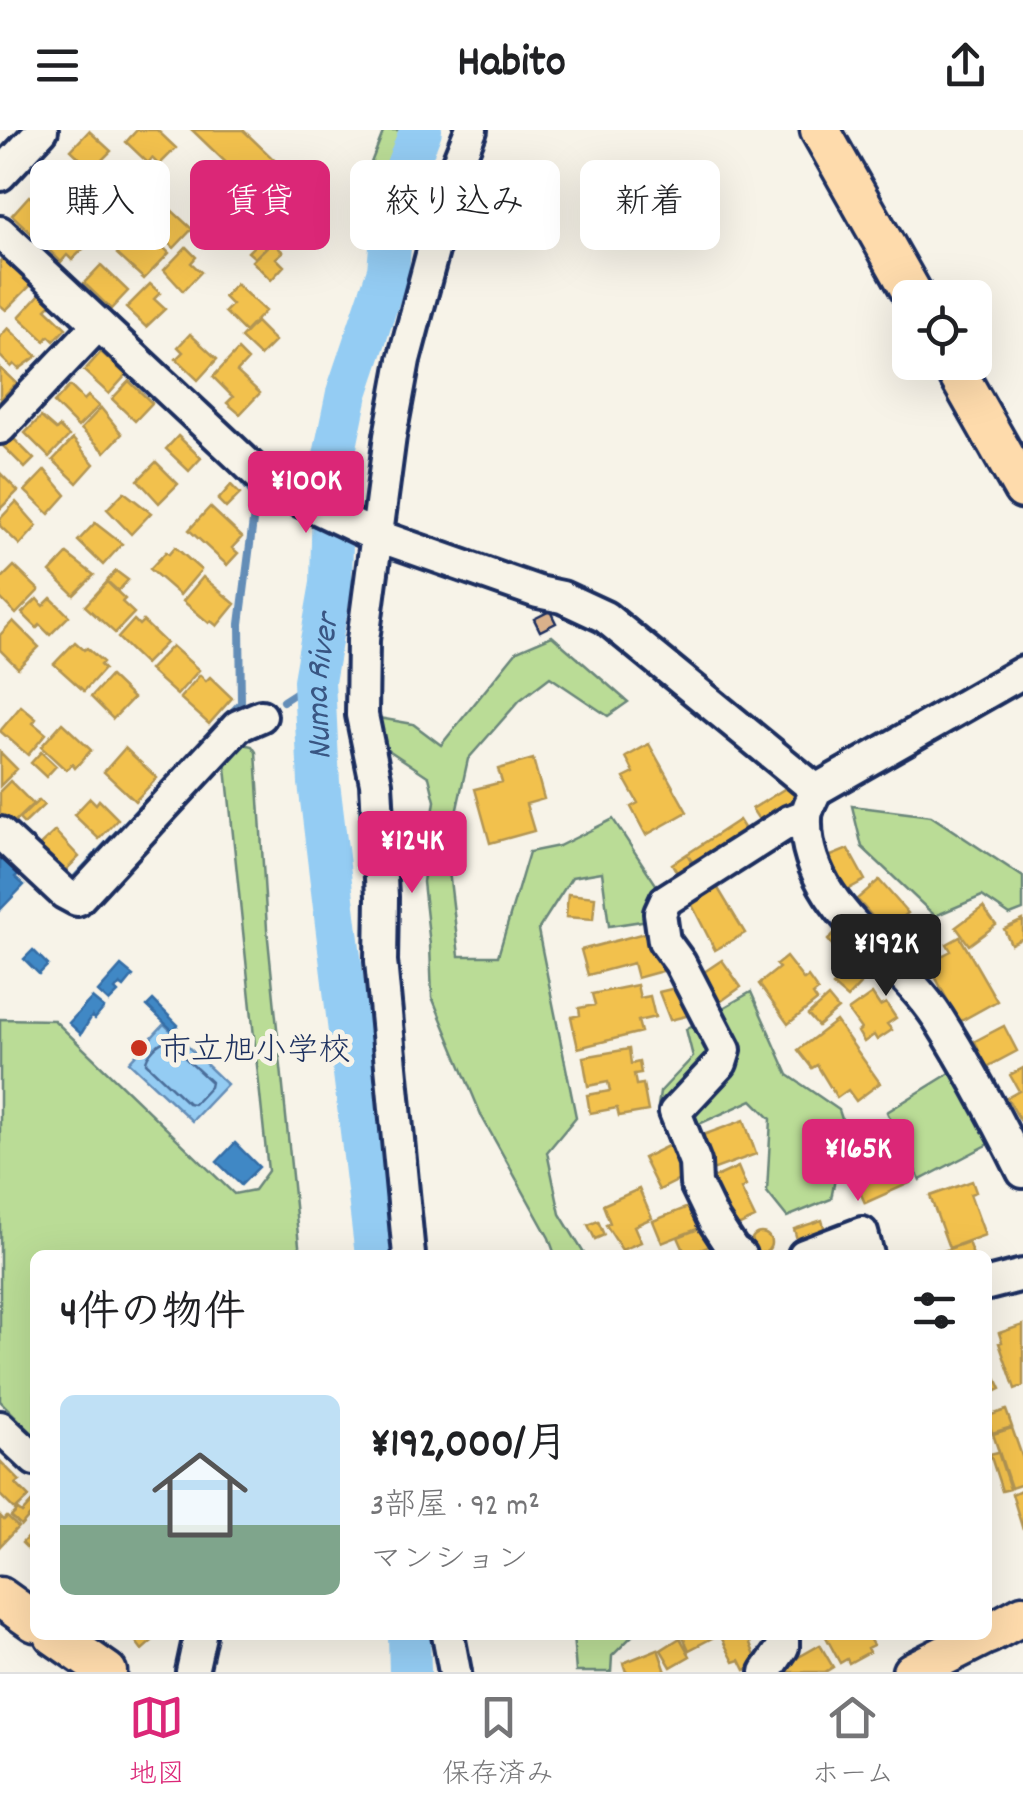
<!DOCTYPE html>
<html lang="ja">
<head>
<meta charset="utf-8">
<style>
	:root { --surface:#fff; --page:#f2f2f2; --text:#202124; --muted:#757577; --line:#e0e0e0; --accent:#db2777 }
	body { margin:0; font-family:Dekko,"Klee One",sans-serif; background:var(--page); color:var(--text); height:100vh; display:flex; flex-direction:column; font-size:38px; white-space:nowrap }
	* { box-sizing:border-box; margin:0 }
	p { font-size:32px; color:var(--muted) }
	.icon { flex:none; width:55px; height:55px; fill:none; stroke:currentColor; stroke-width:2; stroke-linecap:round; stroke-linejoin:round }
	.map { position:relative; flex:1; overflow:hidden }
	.details { position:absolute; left:30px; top:1120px; width:962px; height:390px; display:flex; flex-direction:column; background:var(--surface); border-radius:15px; box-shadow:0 10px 40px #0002 }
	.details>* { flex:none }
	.hud { position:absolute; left:30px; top:30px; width:965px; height:90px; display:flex; gap:20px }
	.buttons { position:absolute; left:892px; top:150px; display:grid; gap:20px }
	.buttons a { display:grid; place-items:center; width:100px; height:100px; border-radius:15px; background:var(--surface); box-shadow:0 10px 40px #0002; font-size:50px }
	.price { position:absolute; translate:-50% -85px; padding:0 22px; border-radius:10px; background:var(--accent); color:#fff; font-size:32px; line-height:65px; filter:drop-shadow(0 2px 5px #0008) }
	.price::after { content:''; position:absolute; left:50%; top:60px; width:30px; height:22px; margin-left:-15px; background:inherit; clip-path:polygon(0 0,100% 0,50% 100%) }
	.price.selected { background:#222; color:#fff }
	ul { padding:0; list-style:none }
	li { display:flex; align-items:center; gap:30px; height:250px; padding:0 30px }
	li span { display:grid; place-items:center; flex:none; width:280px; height:200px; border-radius:15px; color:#555 }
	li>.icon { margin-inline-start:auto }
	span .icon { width:120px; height:120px; fill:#fffc; stroke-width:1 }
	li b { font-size:42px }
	h2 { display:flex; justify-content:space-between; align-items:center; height:120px; padding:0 30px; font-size:42px }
	.chip { padding:0 35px; border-radius:15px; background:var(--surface); box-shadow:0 10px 40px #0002; font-size:35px; line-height:90px }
	.chip.selected { background:var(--accent); color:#fff }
	header { display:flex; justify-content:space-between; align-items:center; height:130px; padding:0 30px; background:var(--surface); font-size:45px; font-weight:800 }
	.menu { display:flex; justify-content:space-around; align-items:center; height:140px; border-top:2px solid var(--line); background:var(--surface); font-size:28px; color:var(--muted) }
	.menu a { display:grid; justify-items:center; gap:5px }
	.menu .selected { color:var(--accent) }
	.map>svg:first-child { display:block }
	.green { fill:#badc96; stroke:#6a867a; stroke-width:2.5 }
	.water { fill:#94ccf3; stroke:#648db7; stroke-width:2.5 }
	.homes { fill:#f2c14e; stroke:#b29553; stroke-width:2.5 }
	.schools { fill:#3f88c5; stroke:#346da6; stroke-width:2.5 }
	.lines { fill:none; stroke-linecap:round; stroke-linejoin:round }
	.shore { stroke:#4b6e9a; stroke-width:2.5 }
	.stream { stroke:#648db7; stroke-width:8 }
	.river { stroke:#94ccf3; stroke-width:42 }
	.building { fill:#dab18b; stroke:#1b2f5e; stroke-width:2.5 }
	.minor-casing { stroke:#1b2f5e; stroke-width:38 }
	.major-casing { stroke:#1b2f5e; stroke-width:45 }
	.minor { stroke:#f7f3e8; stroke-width:30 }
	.major { stroke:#fedbac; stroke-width:38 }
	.poi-dot { fill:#c8321e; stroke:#f7f3e8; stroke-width:4 }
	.labels { text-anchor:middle; stroke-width:10; stroke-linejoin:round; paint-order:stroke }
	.poi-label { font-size:32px; fill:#1b2f5e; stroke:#f7f3e8; text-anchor:start }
	.water-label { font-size:35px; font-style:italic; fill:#395683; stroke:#f7f3e8 }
</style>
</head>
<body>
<header><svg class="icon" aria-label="menu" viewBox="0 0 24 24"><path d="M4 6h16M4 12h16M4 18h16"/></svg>Habito<svg class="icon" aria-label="share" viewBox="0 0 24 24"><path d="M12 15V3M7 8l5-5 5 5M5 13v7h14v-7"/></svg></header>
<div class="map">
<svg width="1023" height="1542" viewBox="0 0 1023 1542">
	<rect width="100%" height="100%" fill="#f7f3e8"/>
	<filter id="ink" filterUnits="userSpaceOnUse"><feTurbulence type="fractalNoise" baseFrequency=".01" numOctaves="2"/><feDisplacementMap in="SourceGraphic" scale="20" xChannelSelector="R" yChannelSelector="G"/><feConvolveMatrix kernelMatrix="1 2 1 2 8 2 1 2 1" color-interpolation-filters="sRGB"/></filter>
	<g filter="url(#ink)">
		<path class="green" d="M384,0H407L376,64L363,53Z
			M552,506L628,572L608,586L550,547L520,570L468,629L447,724L459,826H498L529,722L559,716L613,689L661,762L648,790L609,796L602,742L572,747L538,800L576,987L547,1022L560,1084L585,1125H555L549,1108L482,987L432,867L430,815L423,752L435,671L429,647L381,615L379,588L413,594L441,615L517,521Z
			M239,613L252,616L256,622L267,799L300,1125H35V1306L0,1271V889L54,890L234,1064L254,1060L268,1041L225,628Z
			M852,676L931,686L1023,747V780L1010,785L982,766L935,786L862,717Z
			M751,862L788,945L839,980L845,998L831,1069L787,1087L767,1062L771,989L752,970L675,1005L657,984L660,962L693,927L686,899Z
			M955,940L993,1012L920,1050L887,982Z
			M573,1505H633L612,1526L611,1542H576Z"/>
		<path class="water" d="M407,0H440L414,76L376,64Z
			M164,894L227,954L192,991L129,932Z"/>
		<path class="homes" d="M137,0H157L176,18L159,35L152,28L148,33L126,12Z
			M192,0H243L291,46L266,71Z
			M89,1L111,21L92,40L71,20Z
			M58,31L82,53L63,74L39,51Z
			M88,53L118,81L95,105L66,77Z
			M29,66L39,75L44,70L55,80L32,104L12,85Z
			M226,69L256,97L241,114L230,104L222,112L203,94Z
			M166,75L192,99L174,118L149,94Z
			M55,89L84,118L72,130L67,125L61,132L37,108Z
			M134,105L149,119L157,111L169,123L144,149L117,124Z
			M262,108L268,115L255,128L248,122Z
			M272,112L283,122L276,128L284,136L271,150L252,131Z
			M186,117L196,127L191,133L201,142L183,161L164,140Z
			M6,125L34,152L6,180L0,175V131Z
			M101,135L128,161L111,179L84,153Z
			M150,154L160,163L154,169L165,179L146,197L126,178Z
			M236,154L265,181L245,202L225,182L232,175L224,167Z
			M41,163L52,173L46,179L66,198L54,211L49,206L45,211L19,187Z
			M256,192L275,211L260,226L241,208Z
			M8,198L37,226L19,239L14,234L11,237L0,226V207Z
			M190,204L217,229L198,250L176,229L183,222L178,217Z
			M238,220L248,230L237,242L260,263L240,284L227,273L233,267L213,247Z
			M101,222L126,245L109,264L84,241Z
			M0,238L16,253L0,270Z
			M129,251L152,273L135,291L112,269Z
			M70,256L84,270L88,266L99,276L78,297L54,273Z
			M101,278L122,304L105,322L81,299Z
			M41,287L56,300L59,297L69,306L49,327L25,303Z
			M178,306L201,328L189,341L166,319Z
			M12,307L34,329L25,338L3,316Z
			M73,309L94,334L77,353L53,330Z
			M156,332L178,354L159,373L138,350Z
			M45,340L66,365L49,384L25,361Z
			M0,343L18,361L0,379Z
			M231,355L240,364L226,378L218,370Z
			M124,362L151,383L131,404L107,379Z
			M16,372L37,396L20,415L0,396V389Z
			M210,377L242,407L232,418L238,423L227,435L189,400Z
			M95,393L122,414L103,435L78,411Z
			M175,417L201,440L180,465L150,439L166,422L169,424Z
			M67,424L94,445L74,465L50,442Z
			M14,436L39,460L16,484L0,468V450Z
			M116,441L128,450L118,461L107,451Z
			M203,447L235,474L217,496L211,491L209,493L183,471Z
			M107,452L125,469L122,472L134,483L115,503L85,476Z
			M51,468L69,486L50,505L40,495L37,498L22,483L37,469L43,476Z
			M134,490L139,495L143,491L166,513L145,534L118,508Z
			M13,491L39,517L18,538L0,520V505Z
			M75,512L84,520L87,518L103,532L100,535L104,539L84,561L54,534Z
			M172,516L199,540L177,565L149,540Z
			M200,545L206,551L210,547L232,568L209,594L180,568Z
			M110,546L133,568L113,589L91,567Z
			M21,576L36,589L33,593L46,604L28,625L0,601Z
			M62,593L91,620L75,638L72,634L66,640L41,617Z
			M649,614L687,682L646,705L631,677L638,673L624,648L634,643L626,627Z
			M125,618L157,648L135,671L104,642Z
			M0,622L17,639L0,656Z
			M41,622L56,636L46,647L31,633Z
			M533,629L544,669L526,674L534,701L490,713L475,659L502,652L498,639Z
			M10,651L33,674L10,696L0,686V661Z
			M789,656L801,676L765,699L752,679Z
			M90,668L96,674L99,670L118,689L99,709L74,685Z
			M39,670L44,675L24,694L19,689Z
			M739,690L753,712L698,741L687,724Z
			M55,701L79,727L61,745L37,718Z
			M848,719L865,750L841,763L826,728Z
			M687,724L699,743L683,753L672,734Z
			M879,750L908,783L897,792L904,801L893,810L857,769Z
			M716,755L745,803L715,820L690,771Z
			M568,764L595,767L593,789L566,787Z
			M983,777L996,795L969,815L956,797Z
			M1023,790V808L1011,814L1004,799Z
			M918,794L932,808L920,820L906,806Z
			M840,797L879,834L847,868L833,856L851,837L828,810Z
			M652,801L662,841L637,848L633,833L588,845L581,820Z
			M960,807L997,871L959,892L928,833L951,821L947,814Z
			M786,827L804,850L808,847L818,861L813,865L817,871L788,894L759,854L779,838L776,835Z
			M722,830L741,857L720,872L701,844Z
			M637,855L640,868L650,866L655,887L638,891L641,902L578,918L571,887L580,885L579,878L595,875L592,864Z
			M684,856L690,885L670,890L659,862Z
			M872,864L880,876L886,873L896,888L887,894L892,900L877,910L874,905L864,912L858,902L861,899L848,881Z
			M828,867L838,879L818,896L808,885Z
			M836,891L880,953L856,971L848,960L837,968L817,935L812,938L798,920Z
			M1004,896L1017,921L985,938L975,911Z
			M629,919L631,934L639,932L641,943L634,944L636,955L643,954L648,981L619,986L617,978L590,983L587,965L610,961L608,952L588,956L583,927Z
			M1023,938V988L1020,990L1007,968L1019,961L1010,945Z
			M744,990L756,1024L704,1043L692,1009Z
			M880,990L910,1053L865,1073L844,1027L863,1019L855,1001Z
			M672,1014L687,1046L659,1060L643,1028Z
			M738,1037L746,1056L741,1059L755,1088L727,1101L707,1051Z
			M972,1051L976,1062L970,1064L985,1105L949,1118L930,1066Z
			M639,1059L652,1088L634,1096L641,1112L622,1120L606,1095L610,1093L603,1075Z
			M693,1075L702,1097L662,1113L653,1091Z
			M822,1090L828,1112L800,1120L794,1099Z
			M598,1091L604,1105L595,1109L588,1095Z
			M706,1096L714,1115L686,1125L678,1107Z
			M751 1113a10 10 0 1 1 20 0a10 10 0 1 1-20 0Z
			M968,1112L973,1125H939L938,1123Z
			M1023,1195V1256L1015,1259L999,1213L1002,1212L999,1203Z
			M988,1230L1001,1259L988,1265Z
			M1006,1280L1012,1297L992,1303L988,1286Z
			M1012,1298L1023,1329V1354L1011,1358L993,1304Z
			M998,1322L1010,1359L1002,1361L990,1324Z
			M0,1331L20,1351L16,1354L29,1367L15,1380L0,1365Z
			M1023,1359V1400L1012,1364Z
			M35,1369V1380L21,1396L11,1387L18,1380L22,1383Z
			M0,1386L4,1390L7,1387L18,1397L0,1416Z
			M35,1399V1426L22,1413Z
			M131,1505H159L142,1520Z
			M682,1505H713L714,1507L689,1520Z
			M720,1505H747L758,1534L745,1540L740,1530L734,1532Z
			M825,1505H867L873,1515L867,1518L869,1522L849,1533L847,1529L840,1533Z
			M680,1508L690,1526L671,1537L661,1520Z
			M820,1515L833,1537L825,1542H786L783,1536Z
			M658,1519L666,1542H626L623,1533Z"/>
		<path class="schools" d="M0,720L22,741L15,747L24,755L0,780Z
			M33,820L48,835L39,844L24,829Z
			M121,836L133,846L124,857L120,854L115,860L118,863L109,872L98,862Z
			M92,868L104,878L95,889L92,886L81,904L69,893Z
			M153,870L178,895L173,901L147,876Z
			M235,1013L259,1037L241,1055L217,1032Z"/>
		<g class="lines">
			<path class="shore" d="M415,0L392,54L394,59L403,62L409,59L429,0
				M167,911L211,952L210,957L194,974L188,973L146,933C146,925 159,911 167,911Z"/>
			<path class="stream" d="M283,571L314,551
				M227,588L241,573L240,494L256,367L239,346
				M72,752L148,671"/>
			<g class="river">
				<path id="s1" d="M376,1125L319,653L314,551L331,454L334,326L347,263L388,141L394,69L421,0"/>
				<path d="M409,1505L410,1542"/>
			</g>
		</g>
		<path class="building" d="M309,94L320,98L315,112L305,109Z
			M550,481L556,493L540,501L534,489Z"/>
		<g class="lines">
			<g class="minor-casing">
				<path id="minor" d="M0,45L42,0
					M0,102L272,357L367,402L538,462L562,467L605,487L816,660
					M0,298L98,195
					M1023,542L816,660C813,668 806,679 806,688C803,775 895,822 938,888C969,937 997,990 1023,1042
					M0,703L64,763L77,770L238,596L261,586
					M409,1125L381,831L382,767L376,653L362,585L363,510L390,306L404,230L454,42L471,0
					M740,1125L733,1120L714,1091L696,1054L695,1032L675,982L721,933L725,920L680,833L664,811L660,783L666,770L790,691L806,685
					M804,1125L862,1103L868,1125
					M988,1154L1023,1145
					M0,1297L35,1330
					M448,1505L455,1542
					M192,1542L200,1505
					M766,1542L783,1517V1505"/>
			</g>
			<g class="major-casing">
				<path id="major" d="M820,0L915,168
					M951,232L1023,359
					M0,1467L35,1492
					M988,1504L1023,1485
					M54,1505L107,1542
					M912,1542L985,1505"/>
			</g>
			<use href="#minor" class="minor"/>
			<use href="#major" class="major"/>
		</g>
	</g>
	<circle class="poi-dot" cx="139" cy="918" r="10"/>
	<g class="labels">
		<g class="poi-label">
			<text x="159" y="929">市立旭小学校</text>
		</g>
		<g class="water-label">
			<text dy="12" stroke="none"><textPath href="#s1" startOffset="572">Numa River</textPath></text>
		</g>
	</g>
</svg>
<div class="buttons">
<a><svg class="icon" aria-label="locate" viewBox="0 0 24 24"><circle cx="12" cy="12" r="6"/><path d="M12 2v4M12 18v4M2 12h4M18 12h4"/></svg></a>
</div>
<b class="price" style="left:306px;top:406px">¥100K</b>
<b class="price" style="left:412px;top:766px">¥124K</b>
<b class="price selected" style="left:886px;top:869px">¥192K</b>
<b class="price" style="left:858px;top:1074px">¥165K</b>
<div class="hud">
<a class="chip">購入</a>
<a class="chip selected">賃貸</a>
<a class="chip">絞り込み</a>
<a class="chip">新着</a>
</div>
<section class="details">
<h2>4件の物件<svg class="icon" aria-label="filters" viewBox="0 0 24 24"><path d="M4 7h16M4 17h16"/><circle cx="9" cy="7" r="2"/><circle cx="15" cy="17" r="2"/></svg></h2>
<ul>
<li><span style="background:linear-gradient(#bfe0f5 65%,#7fa58c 0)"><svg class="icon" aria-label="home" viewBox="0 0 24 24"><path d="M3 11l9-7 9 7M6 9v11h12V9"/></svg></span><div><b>¥192,000/月</b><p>3部屋 · 92 m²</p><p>マンション</p></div></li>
</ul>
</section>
</div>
<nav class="menu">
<a class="selected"><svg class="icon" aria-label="map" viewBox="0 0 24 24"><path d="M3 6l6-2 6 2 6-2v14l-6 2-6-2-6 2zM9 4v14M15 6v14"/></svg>地図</a>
<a><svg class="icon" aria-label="saved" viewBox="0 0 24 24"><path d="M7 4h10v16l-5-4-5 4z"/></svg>保存済み</a>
<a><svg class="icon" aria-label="home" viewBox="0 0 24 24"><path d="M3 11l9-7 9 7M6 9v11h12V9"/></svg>ホーム</a>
</nav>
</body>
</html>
